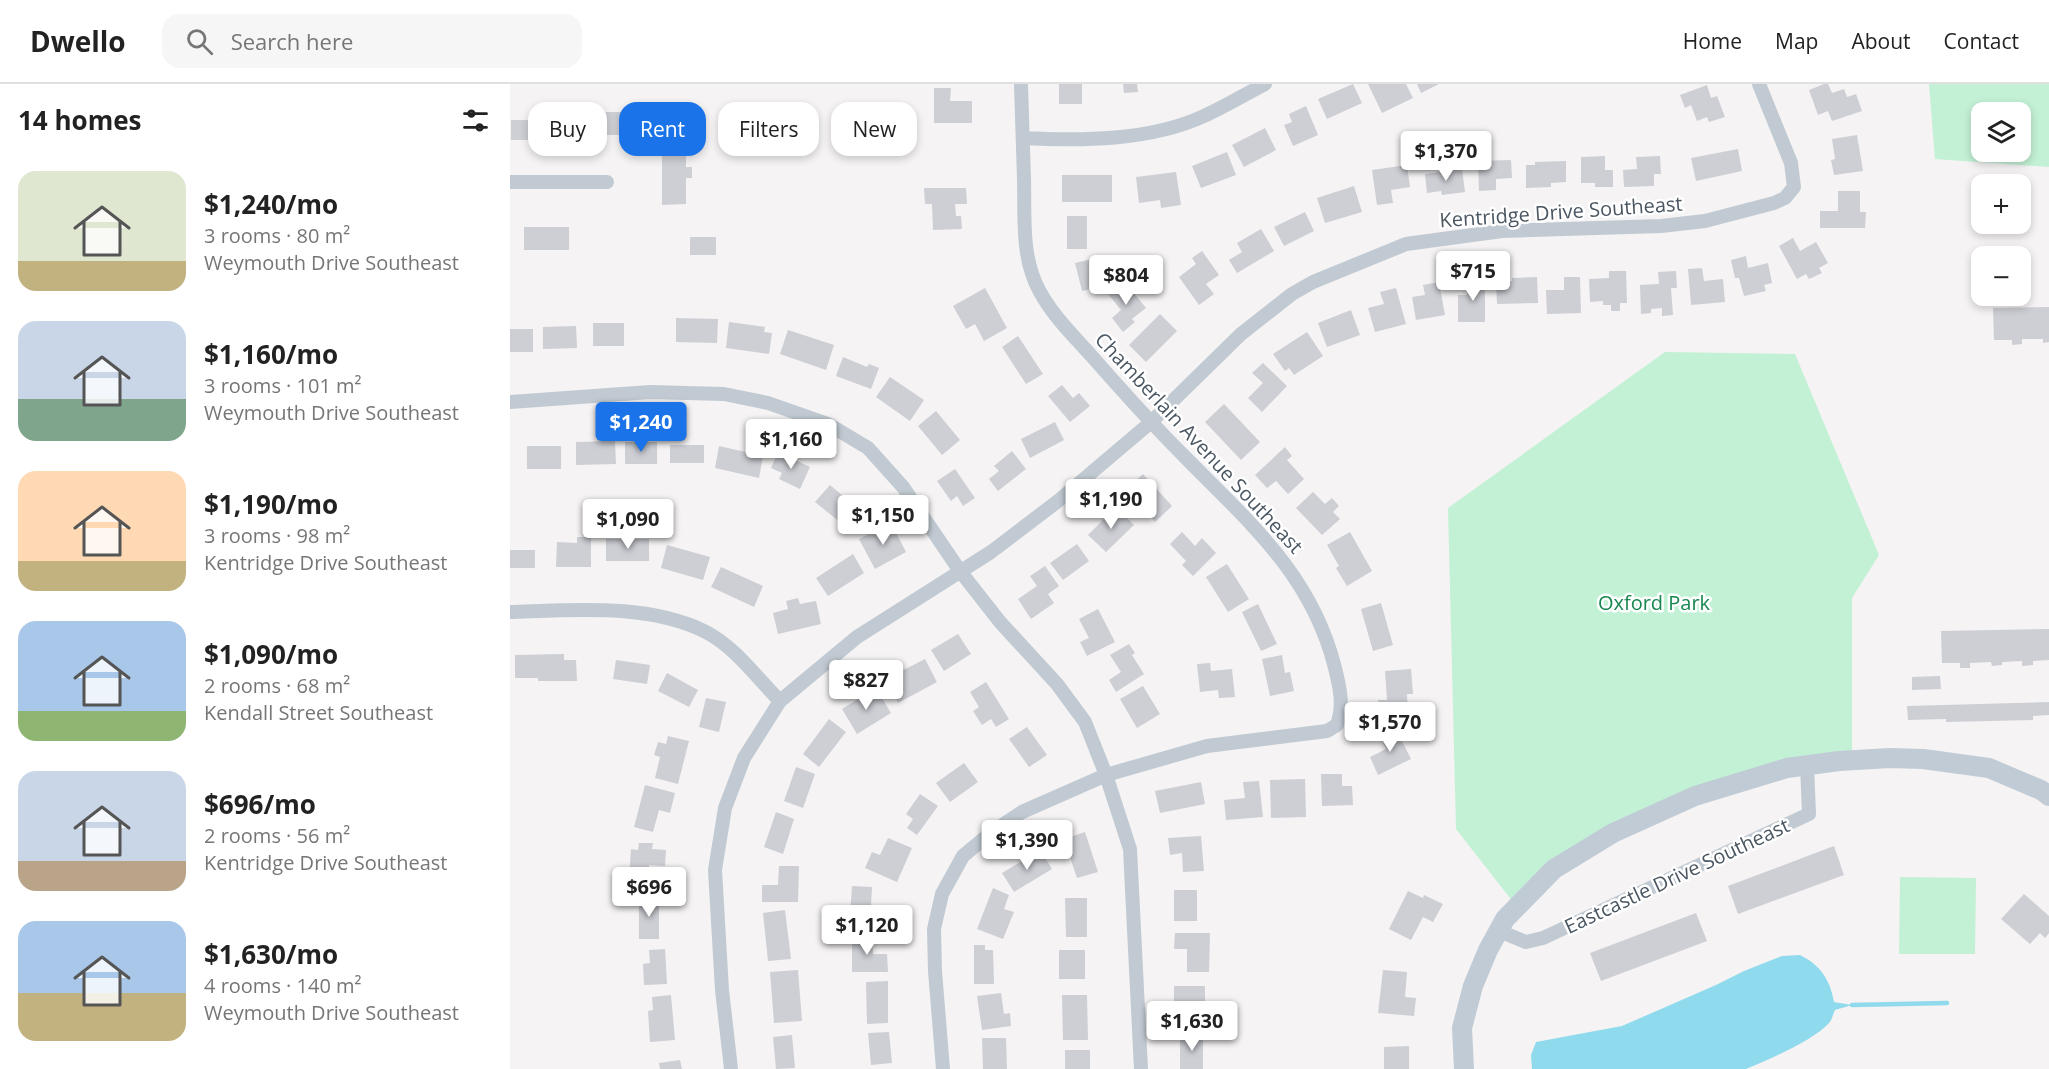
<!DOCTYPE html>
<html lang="en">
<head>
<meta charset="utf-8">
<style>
	:root { --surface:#fff; --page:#f6f6f6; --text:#222; --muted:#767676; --line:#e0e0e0; --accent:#1a73e8 }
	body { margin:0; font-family:"Open Sans",sans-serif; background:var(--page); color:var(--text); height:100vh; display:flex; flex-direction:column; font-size:22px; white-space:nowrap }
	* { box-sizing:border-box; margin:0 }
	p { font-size:20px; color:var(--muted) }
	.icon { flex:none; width:33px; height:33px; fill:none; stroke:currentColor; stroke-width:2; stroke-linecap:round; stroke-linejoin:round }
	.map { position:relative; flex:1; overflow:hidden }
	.sheet { display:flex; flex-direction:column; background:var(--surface); width:510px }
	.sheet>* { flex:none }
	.banner { position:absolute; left:18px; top:18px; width:570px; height:54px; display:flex; gap:12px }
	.tools { position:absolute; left:1461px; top:18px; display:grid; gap:12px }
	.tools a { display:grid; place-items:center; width:60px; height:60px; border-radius:12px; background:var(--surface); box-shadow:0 3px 9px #0003; font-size:30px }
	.price { position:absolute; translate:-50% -51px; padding:0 14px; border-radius:6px; background:#fff; color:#222; font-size:20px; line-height:39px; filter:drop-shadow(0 2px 3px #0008) }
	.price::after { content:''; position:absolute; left:50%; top:36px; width:18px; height:14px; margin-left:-9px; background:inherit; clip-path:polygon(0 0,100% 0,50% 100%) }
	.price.on { background:var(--accent); color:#fff }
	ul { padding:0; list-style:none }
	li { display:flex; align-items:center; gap:18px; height:150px; padding:0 18px }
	li span { display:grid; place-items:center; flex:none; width:168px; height:120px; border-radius:18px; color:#555 }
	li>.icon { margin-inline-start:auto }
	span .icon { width:72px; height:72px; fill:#fffc; stroke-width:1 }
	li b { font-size:26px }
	h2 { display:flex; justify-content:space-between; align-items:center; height:72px; padding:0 18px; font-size:26px }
	.tag { padding:0 21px; border-radius:18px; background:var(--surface); box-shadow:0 3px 9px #0003; font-size:21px; line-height:54px }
	.tag.on { background:var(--accent); color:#fff }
	header { display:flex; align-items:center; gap:36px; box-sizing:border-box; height:84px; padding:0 30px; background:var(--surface); border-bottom:2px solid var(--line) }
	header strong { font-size:28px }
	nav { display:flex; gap:33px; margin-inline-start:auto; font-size:21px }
	.search { width:420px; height:54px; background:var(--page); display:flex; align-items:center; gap:15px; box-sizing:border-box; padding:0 21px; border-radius:18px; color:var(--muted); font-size:22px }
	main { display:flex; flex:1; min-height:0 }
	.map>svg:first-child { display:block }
	.green { fill:#c3f1d5; fill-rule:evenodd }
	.water { fill:#90daee }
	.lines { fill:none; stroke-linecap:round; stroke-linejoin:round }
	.stream { stroke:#90daee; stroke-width:4.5 }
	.building { fill:#cdcfd5 }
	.street { stroke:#c1cad2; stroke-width:14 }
	.secondary { stroke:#c1cbd6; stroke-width:20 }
	.labels { text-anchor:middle; stroke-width:5; stroke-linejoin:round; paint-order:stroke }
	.street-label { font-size:20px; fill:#4a5661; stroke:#fff }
	.park-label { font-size:20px; fill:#17864f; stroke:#fff }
</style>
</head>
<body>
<header>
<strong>Dwello</strong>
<div class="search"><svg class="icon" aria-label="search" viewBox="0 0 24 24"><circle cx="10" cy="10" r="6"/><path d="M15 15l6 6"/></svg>Search here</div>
<nav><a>Home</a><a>Map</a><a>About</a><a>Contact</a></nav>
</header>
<main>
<section class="sheet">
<h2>14 homes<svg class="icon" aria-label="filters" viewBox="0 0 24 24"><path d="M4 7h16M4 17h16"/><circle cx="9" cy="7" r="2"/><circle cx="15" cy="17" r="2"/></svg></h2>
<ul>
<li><span style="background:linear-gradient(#dfe7d0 75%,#c2b280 0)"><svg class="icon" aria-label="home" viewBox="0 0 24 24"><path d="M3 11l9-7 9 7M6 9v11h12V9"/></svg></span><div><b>$1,240/mo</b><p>3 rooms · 80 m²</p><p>Weymouth Drive Southeast</p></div></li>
<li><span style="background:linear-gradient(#c9d6e8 65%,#7fa58c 0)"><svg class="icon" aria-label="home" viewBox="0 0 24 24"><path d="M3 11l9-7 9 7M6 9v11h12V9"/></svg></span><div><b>$1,160/mo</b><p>3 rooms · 101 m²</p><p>Weymouth Drive Southeast</p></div></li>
<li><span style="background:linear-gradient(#ffd9b3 75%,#c2b280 0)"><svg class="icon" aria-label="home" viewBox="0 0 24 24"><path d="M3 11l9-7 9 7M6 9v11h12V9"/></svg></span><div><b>$1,190/mo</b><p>3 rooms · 98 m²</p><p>Kentridge Drive Southeast</p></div></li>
<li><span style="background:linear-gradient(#a9c7e8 75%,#8fb573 0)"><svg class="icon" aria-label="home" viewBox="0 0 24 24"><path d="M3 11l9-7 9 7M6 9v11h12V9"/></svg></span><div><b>$1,090/mo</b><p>2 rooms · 68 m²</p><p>Kendall Street Southeast</p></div></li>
<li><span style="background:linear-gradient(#c9d6e8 75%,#b9a48a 0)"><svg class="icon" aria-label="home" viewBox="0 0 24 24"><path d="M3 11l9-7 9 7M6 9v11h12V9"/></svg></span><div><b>$696/mo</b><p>2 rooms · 56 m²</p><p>Kentridge Drive Southeast</p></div></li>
<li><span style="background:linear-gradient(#a9c7e8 60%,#c2b280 0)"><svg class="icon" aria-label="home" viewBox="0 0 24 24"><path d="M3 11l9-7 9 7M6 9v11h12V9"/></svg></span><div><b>$1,630/mo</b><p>4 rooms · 140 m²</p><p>Weymouth Drive Southeast</p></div></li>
</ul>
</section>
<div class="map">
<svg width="1539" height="985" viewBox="0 0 1539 985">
	<rect width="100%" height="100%" fill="#f5f3f3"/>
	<path class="green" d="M1419,0H1539V83L1425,75ZM1510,28V68H1472V28Z
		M1155,268L1285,270L1369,471L1342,514V676L1297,681L1103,749L1007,823L946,745L938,424Z
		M1390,793L1466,794L1465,870H1389Z"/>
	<path class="water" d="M1290,871C1310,881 1320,895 1324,918L1342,921L1325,926C1323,930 1322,936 1319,939C1304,956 1258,976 1236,985H1022L1021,971L1026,958L1112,942L1206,901L1234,887L1272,872Z"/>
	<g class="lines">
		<path class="stream" d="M1342,921L1437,919"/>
	</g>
	<path class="building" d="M549,0H572V20H549Z
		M613,0H627L628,8L614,9Z
		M843,0L852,19L817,35L808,15Z
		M858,0H896L903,14L872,29Z
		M907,0H929L911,9Z
		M1314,0H1318L1322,9L1334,5L1337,13L1346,10L1352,27L1322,37L1318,27L1308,31L1299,6Z
		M1197,1L1201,14L1207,12L1215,33L1199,38L1197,33L1187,37L1181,21L1175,24L1170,11Z
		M424,4H441L440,17H462V39H424Z
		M796,22L808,51L783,62L774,41L782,38L779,30Z
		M73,28H120V51H73Z
		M1,36H44V56H1Z
		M755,44L766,66L734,83L722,61Z
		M1347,51L1353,87L1324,91L1321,76L1325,75L1322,55Z
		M1228,65L1232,87L1186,97L1181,74Z
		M152,67H176V83H182V94H176V120L152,121Z
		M717,68L726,91L691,104L682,82Z
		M1095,72V86H1103V103H1085V99H1071V73Z
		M1150,72L1151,90H1144V102L1114,103L1113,86L1127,85L1126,73Z
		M1001,76L1002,94L986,95V106L969,107L968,77Z
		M1056,77V98L1041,99V103L1016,104V81H1025V78Z
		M897,81L900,103L881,106L883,119L867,121L862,86Z
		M952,85L955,108L932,111L931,107L917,109L915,90Z
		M666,88L671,121L651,124L650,116L629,119L626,93Z
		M552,91H602V118H552Z
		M844,102L852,128L815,139L807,114Z
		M414,104H456L457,120H445L446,132H451L452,145L423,146L422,120H415Z
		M1328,107H1350V128H1356L1355,144H1310V127H1328Z
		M795,128L804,147L774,162L764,143Z
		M557,132H577V165H557Z
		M14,143H59V166H14Z
		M751,145L764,167L727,189L719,176L732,168L727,159Z
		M180,153H206V171H180Z
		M1283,154L1290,167L1306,158L1318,179L1309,184L1312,189L1299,195L1296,190L1287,195L1269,162Z
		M692,167L709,191L696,200L704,210L689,221L669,193L686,180L682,174Z
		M598,171L605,199L572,207L565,179Z
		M1236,172L1238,184L1258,179L1262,199L1254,201L1256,207L1234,212L1229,194H1225L1221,176Z
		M1192,184L1194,197L1213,195L1215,218L1181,221L1178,185Z
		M1099,187H1116L1117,219H1110V227H1101V221H1093V217L1080,218L1079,195L1099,194Z
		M1166,187L1167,204H1161L1163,231L1152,232V224L1141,225V229L1131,230L1130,201L1149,200L1148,188Z
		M957,193H975V238H948V211H957Z
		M1027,193L1028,219L987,220L986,198L1002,197V194Z
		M1054,193H1070L1071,229L1037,230L1036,206H1054Z
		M614,197L636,224L622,235L625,238L613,248L602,234L611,226L598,210Z
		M929,198L935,231L906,236L902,213L915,211L913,201Z
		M475,204L497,244L474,257L465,240L456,245L443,222Z
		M886,204L896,240L865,248L858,224L874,220L870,208Z
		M1539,223V258L1533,259V255H1512V260L1502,261V256H1484L1483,224Z
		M841,226L850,251L817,263L808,239Z
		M650,230L667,247L636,278L619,261Z
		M166,234L208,235L207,259L166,258Z
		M219,238L255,243L254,248L262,249L259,270L216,264Z
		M83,239H114V262H83Z
		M66,242L67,264L33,265V243Z
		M0,245H23V268H0Z
		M278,246L324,261L316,286L270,270Z
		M797,248L813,272L784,291L779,284L775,287L763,270Z
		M508,252L533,290L516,300L492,263Z
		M333,273L357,283L359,280L369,284L361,305L326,292Z
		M753,279L777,302L752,328L738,314L753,299L742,289Z
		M380,293L414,316L400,337L366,313Z
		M552,301L563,314L569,309L580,322L560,338L538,312Z
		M714,320L750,358L731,376L695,338Z
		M426,327L450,356L432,371L408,342Z
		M545,338L554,356L520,374L511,355Z
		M105,357L106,380L66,381V358Z
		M115,358H147V380H115Z
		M160,361H194V379H160Z
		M17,362H51V385H17Z
		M209,362L253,372L249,394L205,384Z
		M775,363L782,372L777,376L794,395L778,410L766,397L757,404L745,391Z
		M502,367L516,385L488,407L479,395L489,387L484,382Z
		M268,368L300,383L290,405L269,395L272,389L261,384Z
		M445,385L465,414L453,422L447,412L441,417L427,397Z
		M633,390L662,422L645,438L638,430L634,434L620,419L624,415L615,406Z
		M320,401L345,422L331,439L305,418Z
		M803,408L815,420L822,414L829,422L823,428L830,435L812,451L786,424Z
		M606,423L624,441L596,468L578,451Z
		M381,439L396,468L365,485L349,455Z
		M672,448L685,462L692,454L706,469L683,492L672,481L676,477L660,460Z
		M840,448L862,487L837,502L826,484L829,482L817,461Z
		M67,453H81V483H46L47,458L67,459Z
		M96,455H139V477H96Z
		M567,460L579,477L553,496L540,479Z
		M157,461L200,473L193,496L151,484Z
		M0,466H25V484H0Z
		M343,470L354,489L318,512L306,494Z
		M717,480L739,515L718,528L696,493Z
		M535,482L549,502L538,510L544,519L521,535L508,515L527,502L520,492Z
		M211,483L253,502L244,523L201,503Z
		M288,514L290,520L306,517L311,540L268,550L263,529L278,525L276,517Z
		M871,519L883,561L863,567L851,525Z
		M748,520L767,560L751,567L732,528Z
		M588,525L605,558L577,572L570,558L579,554L569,535Z
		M1539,545V576L1523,577V581L1512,582V577L1492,578V581L1482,582L1481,578L1460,579V584H1450V579H1432L1431,547Z
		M448,550L461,570L434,587L421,566Z
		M619,560L625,569L622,571L634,590L606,608L599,596L611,588L600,571Z
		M54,570V576H66L67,597H28V594H5V571Z
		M772,571L775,589L780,588L784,607L760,612L752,575Z
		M415,575L427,598L388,619L376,595Z
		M106,576L140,581L137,600L103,595Z
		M700,579L701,587L722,585L725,613L709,614L708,606L690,608L687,580Z
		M901,585L903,610H897L898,630L869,632L868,616H877L875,587Z
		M157,589L188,606L179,623L148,607Z
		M1430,592L1431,605L1402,606V593Z
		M476,598L499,635L486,643L481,635L472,641L463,627L469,623L460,608Z
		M633,602L650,630L627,644L610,615Z
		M366,604L381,629L347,650L332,625Z
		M196,614L216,618L209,648L189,643Z
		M1539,618V631L1523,632V636L1436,638V635L1398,636L1397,622Z
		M319,635L336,648L309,683L293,670Z
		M517,643L537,671L519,683L499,655Z
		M886,645L901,675L868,691L860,673L876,665L870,652Z
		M158,652L179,657L168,700L145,694L150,673L144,671L148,658L156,660Z
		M454,679L468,698L440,718L426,699Z
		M286,683L305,690L293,724L274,717Z
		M811,690H832V702H842L843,721L812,722Z
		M795,695L796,733L761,734L760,696Z
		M749,697L753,733L716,736L714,716L735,714L733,698Z
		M691,698L695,720L650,729L645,707Z
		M135,701L165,709L160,729L149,726L143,748L124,743Z
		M410,710L428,722L407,751L397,744L403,735L396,730Z
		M266,728L284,735L273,770L254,763Z
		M575,748L588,788L567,794L554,755Z
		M691,752L694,787L673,788L672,769L660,771L658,754Z
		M378,754L402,764L387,798L355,784L362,768L370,771Z
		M129,759H143L142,765L156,766L155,782L139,781L138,798L119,797L121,765L128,766Z
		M1324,762L1334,791L1228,830L1218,802Z
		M530,766L542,785L504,808L492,789Z
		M269,782H289L288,818H252V801H268Z
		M342,802L362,803L361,822L374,823L373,839L357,838L358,832L340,831Z
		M483,804L499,811L494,825L504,828L493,855L467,845Z
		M664,806H687V837H664Z
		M898,807L913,814L914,811L933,820L923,838L913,833L901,856L879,845Z
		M1514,810L1539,832V849L1535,854L1530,849L1520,860L1491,835Z
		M129,814H149V855H129Z
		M555,814H577V853H556Z
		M275,826L281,875L258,877L253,829Z
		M1186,829L1197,857L1091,897L1080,869Z
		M665,849H700L699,888H677V865H664Z
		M362,851L363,870H377L378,888H342V852Z
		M464,861H475V866H483L484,900H464Z
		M155,865L157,900L134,901L133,880L140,879L139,866Z
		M549,866H575V895H549Z
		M288,886L292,937L264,939L260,888Z
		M873,886L897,888L895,913L906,914L904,932L868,929Z
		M378,897V939L357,940L356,898Z
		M664,902H695V939H674V922H664Z
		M491,909L494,930L500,929L501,942L472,946L467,912Z
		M161,911L165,956L140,958L138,927L143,926L142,913Z
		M552,911H577L578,956H553Z
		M379,948L382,979L361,981L358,949Z
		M282,951L285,984L266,985L263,953Z
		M670,952H693V985H670Z
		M472,954H496L497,985H473Z
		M899,962V985H874V963Z
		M555,966H580V985H555Z
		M170,976L172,985H150L149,979Z"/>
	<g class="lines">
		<path class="street" d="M513,54C571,57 640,57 694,32C714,23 734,11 755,0
			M0,98H97
			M0,318L140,308L214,310L258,319L318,340L358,364L393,403L450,487L490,538L547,600L575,638L596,691L620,765L631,985
			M0,528C63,526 138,519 196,548C225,563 247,594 270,617
			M989,847L1016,858L1033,854L1299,730L1297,681
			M221,985L212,906L205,786L215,724L234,674L270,617L347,553L481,468L548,417L640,339L731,250L782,210L803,198L896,160L992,147L1151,142L1195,137L1264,119L1275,114L1284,103L1281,79L1249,0
			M433,985L425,887L424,845L432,810L453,772L482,748L512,728L596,691L697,662L817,647L827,641C834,621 830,604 825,584C802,491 739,438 675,373C644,342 615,310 586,277C566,254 543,233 529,206C511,173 515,132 514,95C513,63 512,32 511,0"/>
		<path class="secondary" d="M954,985L952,944L963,902L978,866L995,835L1044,785L1103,749L1185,712L1277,684L1329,677L1380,674L1413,675L1479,684L1531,706L1539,712"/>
	</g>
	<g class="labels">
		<g class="street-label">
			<text transform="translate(1051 128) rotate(-4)" y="7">Kentridge Drive Southeast</text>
			<text transform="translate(689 359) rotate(47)" y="7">Chamberlain Avenue Southeast</text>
			<text transform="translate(1167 792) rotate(-25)" y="7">Eastcastle Drive Southeast</text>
		</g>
		<g class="park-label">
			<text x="1144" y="526">Oxford Park</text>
		</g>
	</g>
</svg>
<div class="tools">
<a><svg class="icon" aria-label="layers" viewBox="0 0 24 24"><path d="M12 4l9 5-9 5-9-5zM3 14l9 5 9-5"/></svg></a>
<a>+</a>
<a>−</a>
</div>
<b class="price" style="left:936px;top:98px">$1,370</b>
<b class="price" style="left:963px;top:218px">$715</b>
<b class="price" style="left:616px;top:222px">$804</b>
<b class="price on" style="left:131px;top:369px">$1,240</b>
<b class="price" style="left:281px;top:386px">$1,160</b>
<b class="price" style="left:601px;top:446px">$1,190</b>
<b class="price" style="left:373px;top:462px">$1,150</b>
<b class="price" style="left:118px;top:466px">$1,090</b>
<b class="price" style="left:356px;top:627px">$827</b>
<b class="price" style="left:880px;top:669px">$1,570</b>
<b class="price" style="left:517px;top:787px">$1,390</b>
<b class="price" style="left:139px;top:834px">$696</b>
<b class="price" style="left:357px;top:872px">$1,120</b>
<b class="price" style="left:682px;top:968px">$1,630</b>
<div class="banner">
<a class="tag">Buy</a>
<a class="tag on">Rent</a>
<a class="tag">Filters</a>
<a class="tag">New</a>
</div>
</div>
</main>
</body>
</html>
